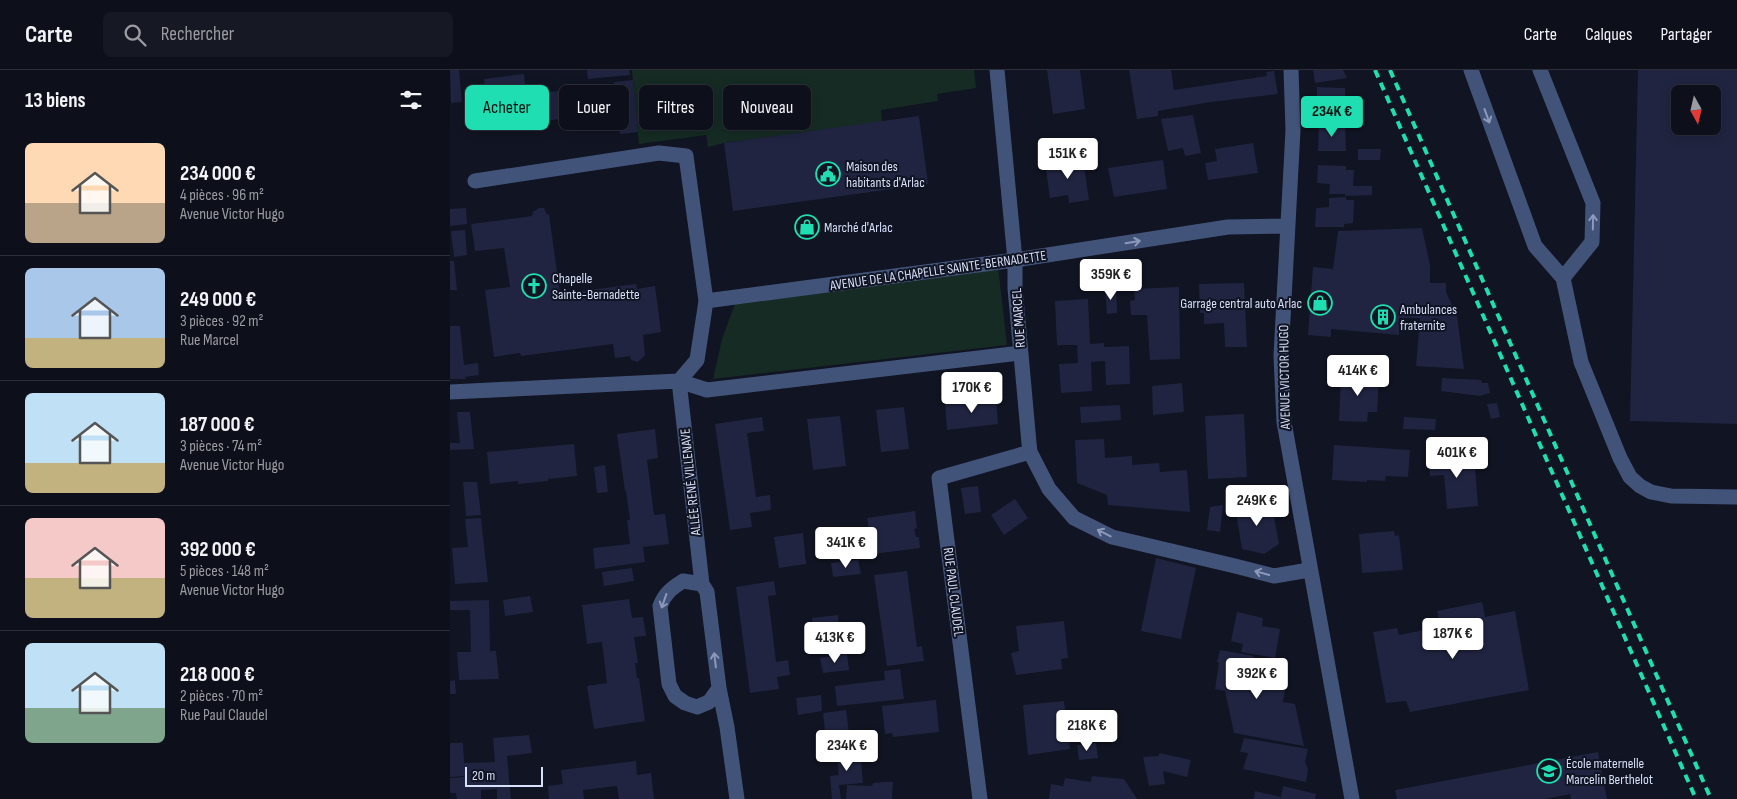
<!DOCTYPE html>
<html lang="fr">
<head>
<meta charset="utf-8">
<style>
	:root { --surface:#0d0f1a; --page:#161823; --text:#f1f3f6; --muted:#9a9ca2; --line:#2d2f39; --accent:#1fdeb1 }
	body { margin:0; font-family:"Sofia Sans Condensed",sans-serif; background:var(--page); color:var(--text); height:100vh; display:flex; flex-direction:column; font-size:19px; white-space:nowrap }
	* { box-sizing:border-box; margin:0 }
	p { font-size:16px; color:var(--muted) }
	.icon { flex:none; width:28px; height:28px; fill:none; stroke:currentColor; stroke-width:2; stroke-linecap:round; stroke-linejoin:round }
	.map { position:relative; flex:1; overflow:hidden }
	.sheet { display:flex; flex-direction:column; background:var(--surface); width:450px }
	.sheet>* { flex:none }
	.top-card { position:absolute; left:15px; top:15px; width:475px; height:45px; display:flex; gap:10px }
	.needle { width:32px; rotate:172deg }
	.controls { position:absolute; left:1221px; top:15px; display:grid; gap:10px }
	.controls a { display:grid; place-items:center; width:50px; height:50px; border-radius:8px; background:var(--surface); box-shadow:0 2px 12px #0003,0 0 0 1px var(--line); font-size:25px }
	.scale { position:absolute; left:15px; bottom:12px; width:78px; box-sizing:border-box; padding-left:5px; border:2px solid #d7dff9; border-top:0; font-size:14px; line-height:18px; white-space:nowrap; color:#d7dff9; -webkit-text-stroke:4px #111422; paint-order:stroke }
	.price { position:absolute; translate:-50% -42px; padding:0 11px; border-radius:5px; background:#fff; color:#222; font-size:16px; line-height:32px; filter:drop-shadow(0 1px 2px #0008) }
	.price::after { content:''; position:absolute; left:50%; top:30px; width:15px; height:11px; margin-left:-8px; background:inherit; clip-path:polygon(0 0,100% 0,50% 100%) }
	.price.current { background:var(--accent); color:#111 }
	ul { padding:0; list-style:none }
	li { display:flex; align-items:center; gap:15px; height:125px; padding:0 25px }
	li+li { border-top:1px solid var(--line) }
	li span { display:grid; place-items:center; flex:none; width:140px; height:100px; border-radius:8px; color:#555 }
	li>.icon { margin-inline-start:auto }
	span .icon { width:60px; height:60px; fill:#fffc; stroke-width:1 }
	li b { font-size:21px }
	h2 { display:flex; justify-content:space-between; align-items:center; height:60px; padding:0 25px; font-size:21px }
	.pill { padding:0 18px; border-radius:8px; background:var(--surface); box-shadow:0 2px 12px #0003,0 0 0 1px var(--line); font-size:18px; line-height:45px }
	.pill.current { background:var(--accent); color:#111 }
	header { display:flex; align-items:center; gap:30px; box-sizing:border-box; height:70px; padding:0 25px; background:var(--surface); border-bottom:1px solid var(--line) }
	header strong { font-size:24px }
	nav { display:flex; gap:28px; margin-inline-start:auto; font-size:18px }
	.search { width:350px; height:45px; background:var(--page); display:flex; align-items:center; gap:12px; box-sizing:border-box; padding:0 18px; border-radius:8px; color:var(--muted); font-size:19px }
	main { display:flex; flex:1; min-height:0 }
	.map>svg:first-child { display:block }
	.green { fill:#152b23 }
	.building { fill:#202440; fill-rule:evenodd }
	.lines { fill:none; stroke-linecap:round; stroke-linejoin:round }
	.minor { stroke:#42537a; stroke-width:15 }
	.rail { stroke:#1fdeb1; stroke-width:4; stroke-dasharray:8 6; stroke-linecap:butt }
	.oneway { stroke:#8c99ba }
	.labels { text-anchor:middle; stroke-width:4; stroke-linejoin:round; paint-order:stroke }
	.poi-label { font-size:14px; fill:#d7dff9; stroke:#111422; text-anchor:start }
	.street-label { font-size:14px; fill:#d7dff9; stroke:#111422 }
</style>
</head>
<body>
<header>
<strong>Carte</strong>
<div class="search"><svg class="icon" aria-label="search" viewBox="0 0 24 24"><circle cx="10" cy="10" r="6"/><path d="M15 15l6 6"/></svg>Rechercher</div>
<nav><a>Carte</a><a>Calques</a><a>Partager</a></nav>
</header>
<main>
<section class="sheet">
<h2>13 biens<svg class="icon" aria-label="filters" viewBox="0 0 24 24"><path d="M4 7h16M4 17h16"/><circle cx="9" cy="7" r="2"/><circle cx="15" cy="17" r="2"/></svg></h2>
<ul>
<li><span style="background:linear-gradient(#ffd9b3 60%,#b9a48a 0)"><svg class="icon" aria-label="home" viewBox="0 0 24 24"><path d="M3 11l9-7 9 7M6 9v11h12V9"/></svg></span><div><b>234 000 €</b><p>4 pièces · 96 m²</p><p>Avenue Victor Hugo</p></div></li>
<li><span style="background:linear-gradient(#a9c7e8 70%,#c2b280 0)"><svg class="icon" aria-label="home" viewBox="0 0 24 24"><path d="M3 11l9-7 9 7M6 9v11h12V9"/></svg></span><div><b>249 000 €</b><p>3 pièces · 92 m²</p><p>Rue Marcel</p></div></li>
<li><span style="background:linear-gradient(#bfe0f5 70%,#c2b280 0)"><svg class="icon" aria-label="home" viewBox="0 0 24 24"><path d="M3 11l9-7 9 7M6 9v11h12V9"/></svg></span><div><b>187 000 €</b><p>3 pièces · 74 m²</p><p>Avenue Victor Hugo</p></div></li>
<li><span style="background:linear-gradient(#f6c9c9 60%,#c2b280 0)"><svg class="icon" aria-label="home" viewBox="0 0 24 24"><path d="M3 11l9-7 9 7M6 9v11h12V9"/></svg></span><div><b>392 000 €</b><p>5 pièces · 148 m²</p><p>Avenue Victor Hugo</p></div></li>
<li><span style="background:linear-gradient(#bfe0f5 65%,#7fa58c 0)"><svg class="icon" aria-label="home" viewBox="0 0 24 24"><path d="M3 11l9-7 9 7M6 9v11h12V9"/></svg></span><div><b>218 000 €</b><p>2 pièces · 70 m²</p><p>Rue Paul Claudel</p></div></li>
</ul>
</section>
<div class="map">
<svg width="1287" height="729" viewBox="0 0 1287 729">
	<rect width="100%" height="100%" fill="#111422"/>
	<path class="green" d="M182,0H524L526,18L487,24L488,31L431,40L432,52L274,73L258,77L256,65L189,74Z
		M548,196L557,275L263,309L272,269L286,231Z"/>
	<path class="building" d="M0,0H9L12,32L1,33Z
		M137,0H179L180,5L138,9Z
		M597,0H630L635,39L603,44Z
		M679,0H721L724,20L817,6L816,2L824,1L828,24L761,32L708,41V46L687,49Z
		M863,0H893L897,8L865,13Z
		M1188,0H1287V354L1180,351ZM1230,24H1262V56H1230Z
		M74,4L76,24L109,21L111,49L39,58L34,9Z
		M183,10L188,62L170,64L164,12Z
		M867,17L895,18L896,46L867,45Z
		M743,45L751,83L735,86L733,78L718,81L711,49Z
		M469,46L478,114L283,141L274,73Z
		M869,54H895L896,81H868Z
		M803,73L808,103L758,110L755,93L767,91L765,79Z
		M908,79H931L930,90H908Z
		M633,88L639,130L619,133L618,125L600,128L595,93Z
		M713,90L717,119L664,127L658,98Z
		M868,95L896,96V100H904L903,116H922V125L895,126V124H879L880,114L867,113Z
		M896,127V130H904L903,153L894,154V157H865L866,138L879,137V128Z
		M16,138L17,154L0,156V139Z
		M89,138H94L97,145L99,144L110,224L186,214L187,219L205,216L211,262L193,265L195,285L188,292L181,290L180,286L165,288L163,274L71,286L70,283L44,287L35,220L60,217L54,178L25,181L21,154L82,146L83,142Z
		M972,158L980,195V213H996V222L1007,246L1014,299L966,296L970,248H949V265L881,259V267L858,265L863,197L883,199L888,161Z
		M15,160L17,185L4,187L1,161Z
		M0,191H4L7,220H0Z
		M794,213L797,277H775L774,253L754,254V243H750L749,214Z
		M729,217L730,289L700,290L697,245H681L680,231L685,230L684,219Z
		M655,219H666L667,243L657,244Z
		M638,229L640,274L654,273V277L679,276L680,314L656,315L655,291L641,292L642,321L611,323L609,294L628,293L627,275H607L605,231Z
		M0,256H10L14,295L28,293L29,305L15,307L16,309H0Z
		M891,303L929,305L927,342H918L917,352L889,351Z
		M992,308L1031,310L1032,313H1038L1040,323L1030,326L991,321Z
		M732,313L734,342L703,345L702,316Z
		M546,327L548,354L497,360L495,333Z
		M1047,333L1050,347L1041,349L1037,334Z
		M670,335L671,350L631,353L630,337Z
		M454,337L459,379L431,382L426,340Z
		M7,342H20L24,379L0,380V373H10Z
		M794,344L797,407L758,409L755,346Z
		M390,346L396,396L363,400L357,349Z
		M312,347L314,361L297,363L306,427L320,425L321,440L300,443L302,457L280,460L265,354Z
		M954,347L986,349L985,360L953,359Z
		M205,359L208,388L197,390L204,445L215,444L219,474L193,477L195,492L145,499L143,478L180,474L177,450H180L176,421H175L167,364Z
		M654,369L655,388L682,386V395L709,393L710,402L737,400L740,442L658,435L657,425L627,413L625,370Z
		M124,374L127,406L98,409V411L68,414V411L40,414L37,382Z
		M884,375L960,380L958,407L936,406L935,411L917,410V412L882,410Z
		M993,384V386L1024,384L1028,436L997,439L994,405L980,406L978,385Z
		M155,395L158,422L147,423L144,397Z
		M13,412H27L31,445L16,446Z
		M528,416L531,442L515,444L511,418Z
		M565,429L578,448L554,465L541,445Z
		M821,430L829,474L814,484L792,479L785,436Z
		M773,435L770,462L757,460L760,437Z
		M465,441L467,458L464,459L466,467H469L470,478L423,484L417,448Z
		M31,448L38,512L5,514L2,478L18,477L15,449Z
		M944,461L945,466L949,465L953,500L912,503L909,464Z
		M353,463L356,494L329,498L324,467Z
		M706,488L746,498L731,569L691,561Z
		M408,490L411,504L383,507L381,493Z
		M182,498L184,511L154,516L152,502Z
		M457,501L467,577L472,576L474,591L437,596L424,505Z
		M324,511L326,525L318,526L326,592L338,590L340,605L327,607L329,619L300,623L286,517Z
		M80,526L83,542L55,546L53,530Z
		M179,529L182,548L193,547L196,566L184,567L188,593H185L187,608H189L195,651L144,659L137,616L157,613L152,572L137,574L132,535Z
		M39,530L40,581H46L49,609L9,610L7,582H21L20,540H0V531Z
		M1032,532L1035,547L1065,541L1079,620L960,642L956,631L936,633L923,562L947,558L949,565L990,557L987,541Z
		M787,542L813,548L812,556L830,559L825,588L791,582L793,574L781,571Z
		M388,545L389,556L363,558L362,548Z
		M614,551L618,588L611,589L612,599L566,605L561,583L569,581L566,556Z
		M770,580L804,586L802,597L838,603L833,632L845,634L854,676L784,663L775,621L765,619L769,593L767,592Z
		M397,584L399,600L373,603L370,588Z
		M450,599L454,629L387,636L385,616L435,610L434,601Z
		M5,610L6,624H0V611Z
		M371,625L372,641L348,645L346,628Z
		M486,630L489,662L443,667L442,663L435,664L432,636Z
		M614,631L620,679L578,685L573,635Z
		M396,640L401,678L377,680L373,643Z
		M79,665L82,683L57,686L61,729H47V719L31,720V729H7L6,723H0V708L14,707V706L0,707V673H13L14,693L45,692L43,668Z
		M794,668L858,679L855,692L858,699L856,712L793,699L798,683L790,682Z
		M646,673L648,688L629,690L627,675Z
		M410,680L413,713L389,715L391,729H382L380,706L389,705L387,689L392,688L391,681Z
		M1148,682L1157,729H1121L1120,724L1095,729H947L945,720Z
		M709,683L741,690L737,707L713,701L715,714L699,716L693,687L709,686Z
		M186,691L187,705L201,703L204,729H169L167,716L133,720L134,729H99L98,716L113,714L111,700Z
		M642,706L674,709L687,729H599L601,714L613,716L615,708L641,712Z
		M435,712H443L442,729H396L397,715L422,716L423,713Z
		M833,716L866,724L865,729H804L805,721L831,727Z"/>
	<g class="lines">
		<path class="minor" d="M547,0L565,190V218L579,373L580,382L599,419L624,448L662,467L785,496L824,506L859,500
			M841,0L843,60L831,286L834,352L902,729
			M1021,0L1085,176L1113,208L1131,292L1170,388L1180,407L1190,416L1201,422L1221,426L1287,427
			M1090,0L1143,133L1142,172L1113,208
			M25,111L209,83L236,86L256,231
			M0,322L229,311L247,290L256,231L565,190L778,157L837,156
			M252,514L233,511C222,518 215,523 210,536L219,614L225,626L235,633L247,637L259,632L269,618L257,522L252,514L229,311L257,320L570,283
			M269,618L277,657L287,729
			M530,729L489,408L580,382"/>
		<path class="rail" d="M925,0L1246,729
			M940,0L1261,729"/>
	</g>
	<defs><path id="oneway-shaft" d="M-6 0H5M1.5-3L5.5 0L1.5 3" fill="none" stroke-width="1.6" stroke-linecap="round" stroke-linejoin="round" transform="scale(1.25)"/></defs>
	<g class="oneway">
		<use href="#oneway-shaft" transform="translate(1037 46) rotate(70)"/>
		<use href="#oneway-shaft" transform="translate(1143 152) rotate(-89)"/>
		<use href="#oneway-shaft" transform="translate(683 172) rotate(-9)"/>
		<use href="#oneway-shaft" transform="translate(654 463) rotate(-153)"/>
		<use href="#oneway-shaft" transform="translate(812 503) rotate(-165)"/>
		<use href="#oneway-shaft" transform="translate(214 531) rotate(109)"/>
		<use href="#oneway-shaft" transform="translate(265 590) rotate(-97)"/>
	</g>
	<defs>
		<g id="civic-ring" transform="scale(1.25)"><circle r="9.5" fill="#111422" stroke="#1fdeb1" stroke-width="1.5"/><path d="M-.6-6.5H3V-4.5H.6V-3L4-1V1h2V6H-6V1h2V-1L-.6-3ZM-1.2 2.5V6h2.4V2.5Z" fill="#1fdeb1"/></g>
		<g id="shop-ring" transform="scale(1.25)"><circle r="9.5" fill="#111422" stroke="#1fdeb1" stroke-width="1.5"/><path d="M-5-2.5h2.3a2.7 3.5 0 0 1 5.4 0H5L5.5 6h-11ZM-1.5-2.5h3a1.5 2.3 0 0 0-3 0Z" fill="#1fdeb1"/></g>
		<g id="church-ring" transform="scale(1.25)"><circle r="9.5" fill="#111422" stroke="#1fdeb1" stroke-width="1.5"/><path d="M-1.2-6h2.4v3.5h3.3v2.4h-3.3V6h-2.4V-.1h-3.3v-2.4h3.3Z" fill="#1fdeb1"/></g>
		<g id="building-ring" transform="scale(1.25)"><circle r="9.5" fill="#111422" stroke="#1fdeb1" stroke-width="1.5"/><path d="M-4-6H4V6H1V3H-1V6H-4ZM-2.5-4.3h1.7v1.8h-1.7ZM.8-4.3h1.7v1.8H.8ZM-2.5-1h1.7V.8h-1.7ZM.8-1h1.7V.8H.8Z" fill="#1fdeb1"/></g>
		<g id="school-ring" transform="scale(1.25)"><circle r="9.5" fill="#111422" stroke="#1fdeb1" stroke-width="1.5"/><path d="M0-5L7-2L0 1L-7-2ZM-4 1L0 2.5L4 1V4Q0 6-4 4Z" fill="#1fdeb1"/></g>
	</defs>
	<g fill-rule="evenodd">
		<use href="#civic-ring" x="378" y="104"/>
		<use href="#shop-ring" x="357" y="157"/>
		<use href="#church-ring" x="84" y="216"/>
		<use href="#shop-ring" x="870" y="233"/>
		<use href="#building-ring" x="933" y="247"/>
		<use href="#school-ring" x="1099" y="701"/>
	</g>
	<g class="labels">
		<g class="poi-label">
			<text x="396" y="101">Maison des<tspan x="396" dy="16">habitants d'Arlac</tspan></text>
			<text x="374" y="162">Marché d'Arlac</text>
			<text x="102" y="213">Chapelle<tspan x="102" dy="16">Sainte-Bernadette</tspan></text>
			<text x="852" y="238" text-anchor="end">Garrage central auto Arlac</text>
			<text x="950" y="244">Ambulances<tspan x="950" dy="16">fraternite</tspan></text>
			<text x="1116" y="698">École maternelle<tspan x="1116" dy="16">Marcelin Berthelot</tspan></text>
		</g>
		<g class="street-label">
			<text transform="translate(488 200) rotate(-8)" y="5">AVENUE DE LA CHAPELLE SAINTE-BERNADETTE</text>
			<text transform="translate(568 248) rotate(-94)" y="5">RUE MARCEL</text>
			<text transform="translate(834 307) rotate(-91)" y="5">AVENUE VICTOR HUGO</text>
			<text transform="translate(240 412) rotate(-96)" y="5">ALLÉE RENÉ VILLENAVE</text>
			<text transform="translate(504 522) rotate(83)" y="5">RUE PAUL CLAUDEL</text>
		</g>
	</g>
</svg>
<div class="controls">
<a><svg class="needle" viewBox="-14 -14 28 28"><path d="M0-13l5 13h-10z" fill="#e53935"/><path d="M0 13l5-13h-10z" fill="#9a9ca2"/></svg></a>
</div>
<div class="scale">20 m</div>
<b class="price current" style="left:882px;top:68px">234K €</b>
<b class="price" style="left:618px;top:110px">151K €</b>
<b class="price" style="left:661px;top:231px">359K €</b>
<b class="price" style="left:908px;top:327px">414K €</b>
<b class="price" style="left:522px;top:344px">170K €</b>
<b class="price" style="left:1007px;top:409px">401K €</b>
<b class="price" style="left:807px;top:457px">249K €</b>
<b class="price" style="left:396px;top:499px">341K €</b>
<b class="price" style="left:1003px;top:590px">187K €</b>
<b class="price" style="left:385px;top:594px">413K €</b>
<b class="price" style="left:807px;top:630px">392K €</b>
<b class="price" style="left:637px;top:682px">218K €</b>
<b class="price" style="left:397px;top:702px">234K €</b>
<div class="top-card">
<a class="pill current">Acheter</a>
<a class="pill">Louer</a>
<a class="pill">Filtres</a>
<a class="pill">Nouveau</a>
</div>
</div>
</main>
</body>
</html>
